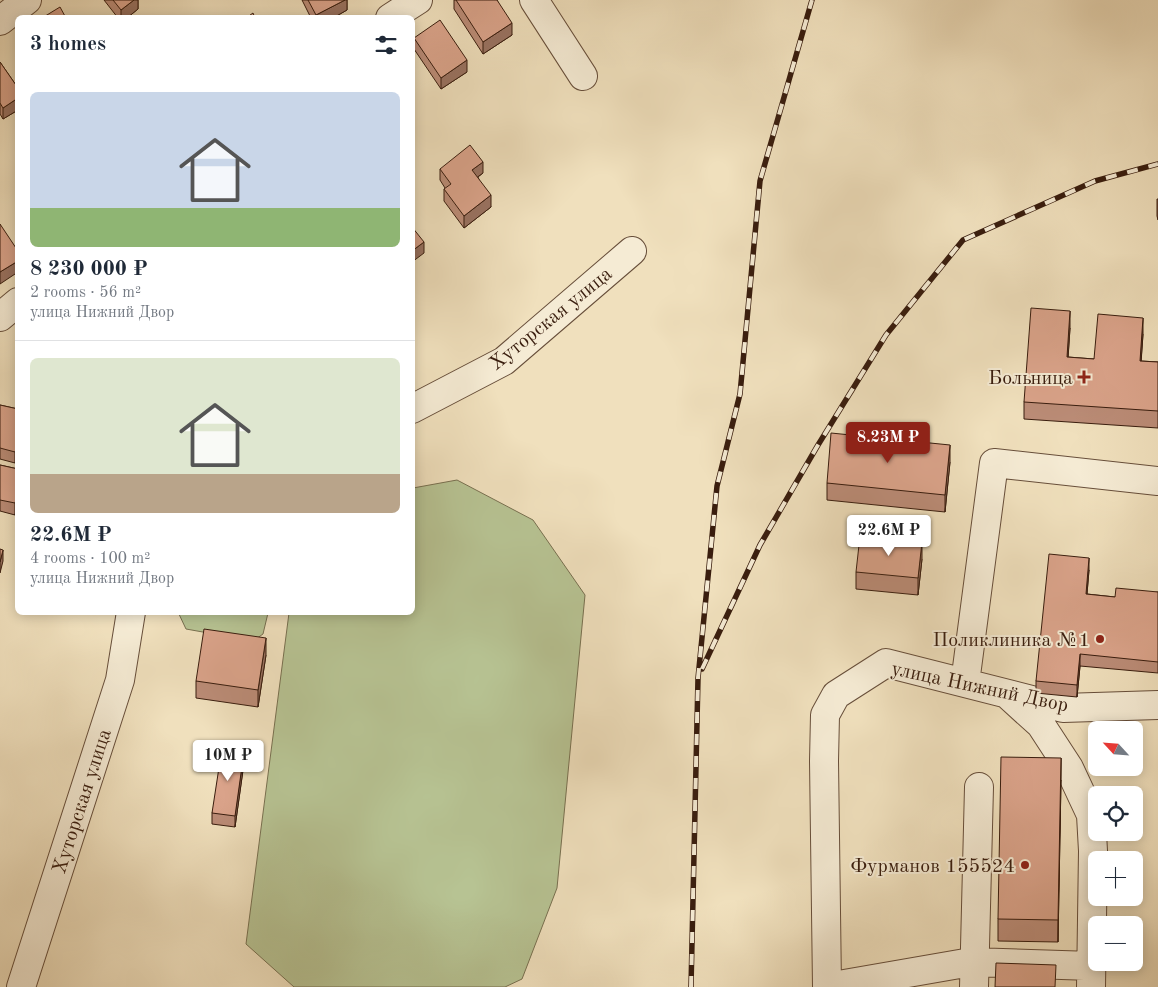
<!DOCTYPE html>
<html lang="en">
<head>
<meta charset="utf-8">
<style>
	:root { --surface:#fff; --page:#f2f2f3; --text:#1f2937; --muted:#747a83; --line:#e0e1e3; --accent:#8f2418 }
	body { margin:0; font-family:"Old Standard TT",serif; background:var(--page); color:var(--text); height:100vh; display:flex; flex-direction:column; font-size:19px; white-space:nowrap }
	* { box-sizing:border-box; margin:0 }
	p { font-size:16px; color:var(--muted) }
	.icon { flex:none; width:28px; height:28px; fill:none; stroke:currentColor; stroke-width:2; stroke-linecap:round; stroke-linejoin:round }
	.map { position:relative; flex:1; overflow:hidden }
	.drawer { position:absolute; left:15px; top:15px; width:400px; height:600px; display:flex; flex-direction:column; background:var(--surface); border-radius:8px; box-shadow:0 2px 12px #0003 }
	.drawer>* { flex:none }
	.needle { width:32px; rotate:296deg }
	.buttons { position:absolute; left:1088px; top:721px; display:grid; gap:10px }
	.buttons a { display:grid; place-items:center; width:55px; height:55px; border-radius:8px; background:var(--surface); box-shadow:0 2px 12px #0003; font-size:25px }
	.price { position:absolute; translate:-50% -42px; padding:0 11px; border-radius:5px; background:#fff; color:#222; font-size:16px; line-height:32px; filter:drop-shadow(0 1px 2px #0008) }
	.price::after { content:''; position:absolute; left:50%; top:30px; width:15px; height:11px; margin-left:-8px; background:inherit; clip-path:polygon(0 0,100% 0,50% 100%) }
	.price.selected { background:var(--accent); color:#fff }
	ul { padding:0; list-style:none }
	li { display:grid; align-content:center; gap:10px; height:265px; padding:0 15px }
	li+li { border-top:1px solid var(--line) }
	li span { display:grid; place-items:center; height:155px; border-radius:8px; color:#555 }
	li>.icon { margin-inline-start:auto }
	span .icon { width:90px; height:90px; fill:#fffc; stroke-width:1 }
	li b { font-size:21px }
	h2 { display:flex; justify-content:space-between; align-items:center; height:60px; padding:0 15px; font-size:21px }
	.map>svg:first-child { display:block }
	.green { fill:#b7c393; stroke:#787050 }
	.lines { fill:none; stroke-linecap:round; stroke-linejoin:round }
	.minor-casing { stroke:#674e3a; stroke-width:30 }
	.minor { stroke:#f5ebd4; stroke-width:28 }
	.rail-casing { stroke:#391d0e; stroke-width:5.5 }
	.rail { stroke:#f5ebd4; stroke-width:4; stroke-dasharray:11; stroke-linecap:butt }
	.wall { fill:#bb8c77; stroke:#391d0e }
	.shaded-wall { fill:#997261; stroke:#391d0e }
	.building { fill:#daa38a; stroke:#391d0e }
	.poi-dot { fill:#8f2418; stroke:#f5ebd4; stroke-width:2 }
	.labels { text-anchor:middle; stroke-width:4; stroke-linejoin:round; paint-order:stroke }
	.street-label { font-size:20px; fill:#391d0e; stroke:#f5ebd4 }
	.poi-label { font-size:20px; fill:#391d0e; stroke:#f5ebd4; text-anchor:end }
</style>
</head>
<body>
<div class="map">
<svg width="1158" height="987" viewBox="0 0 1158 987">
	<rect width="100%" height="100%" fill="#f0e0bd"/>
	<filter id="stains"><feTurbulence type="fractalNoise" baseFrequency=".004" numOctaves="4"/><feColorMatrix values="0 0 0 0 .2 0 0 0 0 .09 0 0 0 0 .02 0 0 0 .5 -.17"/></filter>
	<radialGradient id="worn" r=".72"><stop offset=".6" stop-color="#630" stop-opacity="0"/><stop offset="1" stop-color="#630" stop-opacity=".3"/></radialGradient>
	<path class="green" d="M457,480L533,520L585,595L557,888L522,979L505,987H294L246,944L289,613L412,612L413,488Z
		M178,612L268,613L263,634L253,641L186,629Z"/>
	<g class="lines">
		<g class="minor-casing">
			<path id="minor" d="M534,0L583,76
				M390,18L418,0
				M0,21L27,0
				M0,317L18,302
				M412,409L504,361L632,251
				M965,683L994,463L1158,481
				M1009,696L1041,725L1069,768L1091,815L1093,851L1091,987
				M21,987L120,680L131,612
				M827,987L824,761L825,715L836,695L886,663L1063,708L1158,705
				M827,987L971,962L1092,966
				M974,987L979,787"/>
		</g>
		<use href="#minor" class="minor"/>
		<g class="rail-casing">
			<path id="rail" d="M702,669L760,545L818,445L886,335L963,240L1095,181L1158,164
				M691,987L698,678L717,486L740,394L760,181L812,0"/>
		</g>
		<use href="#rail" class="rail"/>
	</g>
	<path class="wall" d="M104,0H138V9L127,18H118Z
		M302,0H347V10L333,18H311Z
		M454,0H497L512,35L483,54L454,9Z
		M414,38L467,72L441,89L414,49Z
		M0,62L18,88V110L3,119L0,114Z
		M440,169L483,173L478,177L491,207L464,228L444,201V189L445,188L440,180Z
		M1157,199H1158V220L1157,216Z
		M1070,328L1068,357L1094,359L1143,334L1141,361L1158,362V428L1024,419V402Z
		M0,405L18,409V456L15,463L0,459Z
		M950,462L945,512L827,500V483Z
		M0,465L18,469V504L15,515L0,511Z
		M922,559L918,595L856,589V572Z
		M1089,570L1087,594L1115,597L1158,592V673L1080,666L1077,697L1036,693V681Z
		M266,655L258,707L196,698V681Z
		M244,763L235,827L212,824V813Z
		M1061,780L1058,942L998,941V919Z"/>
	<path class="shaded-wall" d="M134,0H138V9L127,18H121V10Z
		M345,0H347V10L333,18H316V15Z
		M512,23V35L483,54V42Z
		M467,60V72L441,89V78Z
		M18,98V110L3,119V108Z
		M483,162V173L472,181V170Z
		M491,195V207L464,228V216Z
		M424,242V253L412,262V251Z
		M18,261V272L0,284V272Z
		M1070,311V328L1067,374V357Z
		M1143,318V334L1140,378V361Z
		M18,444V456L15,463V452Z
		M950,445V462L945,512V495Z
		M18,493V504L15,515V503Z
		M922,542V559L918,595V578Z
		M3,550V561L0,573V562Z
		M1089,558V570L1086,605V594Z
		M266,638V655L258,707V690Z
		M1080,654V666L1077,697V685Z
		M244,752V763L235,827V816Z
		M1061,758V780L1058,942V920Z"/>
	<path class="building" d="M113,0H134L121,10Z
		M308,0H345L316,15Z
		M456,0H497L512,23L483,42Z
		M60,7L66,18H42Z
		M253,13L255,18H246Z
		M440,20L467,60L441,78L414,38Z
		M0,62L18,88V98L3,108L0,103Z
		M470,145L483,162L472,170L491,195L464,216L444,189L451,184L440,169Z
		M0,224L18,251V261L0,272Z
		M412,227L424,242L412,251Z
		M1031,308L1070,311L1067,357L1094,359L1098,314L1143,318L1140,361L1158,362V411L1024,402Z
		M0,405L18,409V444L15,452L0,448Z
		M831,433L950,445L945,495L827,483Z
		M0,465L18,469V493L15,503L0,500Z
		M860,536L922,542L918,578L856,572Z
		M0,549L3,550L0,562Z
		M1049,554L1089,558L1086,594L1115,597L1116,588L1158,592V662L1080,654L1077,685L1036,681Z
		M204,629L266,638L258,690L196,681Z
		M222,748L244,752L235,816L212,813Z
		M1001,757L1061,758L1058,920L998,919Z
		M996,963L1056,965L1055,987H995Z"/>
	<g class="poi-dot">
		<path d="M1081.5 369.5h5v5h5v5h-5v5h-5v-5h-5v-5h5z"/>
		<circle cx="1100" cy="639" r="5"/>
		<circle cx="1025" cy="865" r="5"/>
	</g>
	<g class="labels">
		<g class="street-label">
			<text transform="translate(550 318) rotate(-39)" y="7">Хуторская улица</text>
			<text transform="translate(980 686) rotate(12)" y="7">улица Нижний Двор</text>
			<text transform="translate(81 801) rotate(-72)" y="7">Хуторская улица</text>
		</g>
		<g class="poi-label">
			<text x="1073" y="384">Больница</text>
			<text x="1090" y="646">Поликлиника №1</text>
			<text x="1015" y="872">Фурманов 155524</text>
		</g>
	</g>
	<rect width="100%" height="100%" filter="url(#stains)"/>
	<rect width="100%" height="100%" fill="url(#worn)"/>
</svg>
<div class="buttons">
<a><svg class="needle" viewBox="-14 -14 28 28"><path d="M0-13l5 13h-10z" fill="#e53935"/><path d="M0 13l5-13h-10z" fill="#747a83"/></svg></a>
<a><svg class="icon" aria-label="locate" viewBox="0 0 24 24"><circle cx="12" cy="12" r="6"/><path d="M12 2v4M12 18v4M2 12h4M18 12h4"/></svg></a>
<a>+</a>
<a>−</a>
</div>
<b class="price selected" style="left:888px;top:464px">8.23M ₽</b>
<b class="price" style="left:889px;top:557px">22.6M ₽</b>
<b class="price" style="left:228px;top:782px">10M ₽</b>
<section class="drawer">
<h2>3 homes<svg class="icon" aria-label="filters" viewBox="0 0 24 24"><path d="M4 7h16M4 17h16"/><circle cx="9" cy="7" r="2"/><circle cx="15" cy="17" r="2"/></svg></h2>
<ul>
<li><span style="background:linear-gradient(#c9d6e8 75%,#8fb573 0)"><svg class="icon" aria-label="home" viewBox="0 0 24 24"><path d="M3 11l9-7 9 7M6 9v11h12V9"/></svg></span><div><b>8 230 000 ₽</b><p>2 rooms · 56 m²</p><p>улица Нижний Двор</p></div></li>
<li><span style="background:linear-gradient(#dfe7d0 75%,#b9a48a 0)"><svg class="icon" aria-label="home" viewBox="0 0 24 24"><path d="M3 11l9-7 9 7M6 9v11h12V9"/></svg></span><div><b>22.6M ₽</b><p>4 rooms · 100 m²</p><p>улица Нижний Двор</p></div></li>
</ul>
</section>
</div>
</body>
</html>
